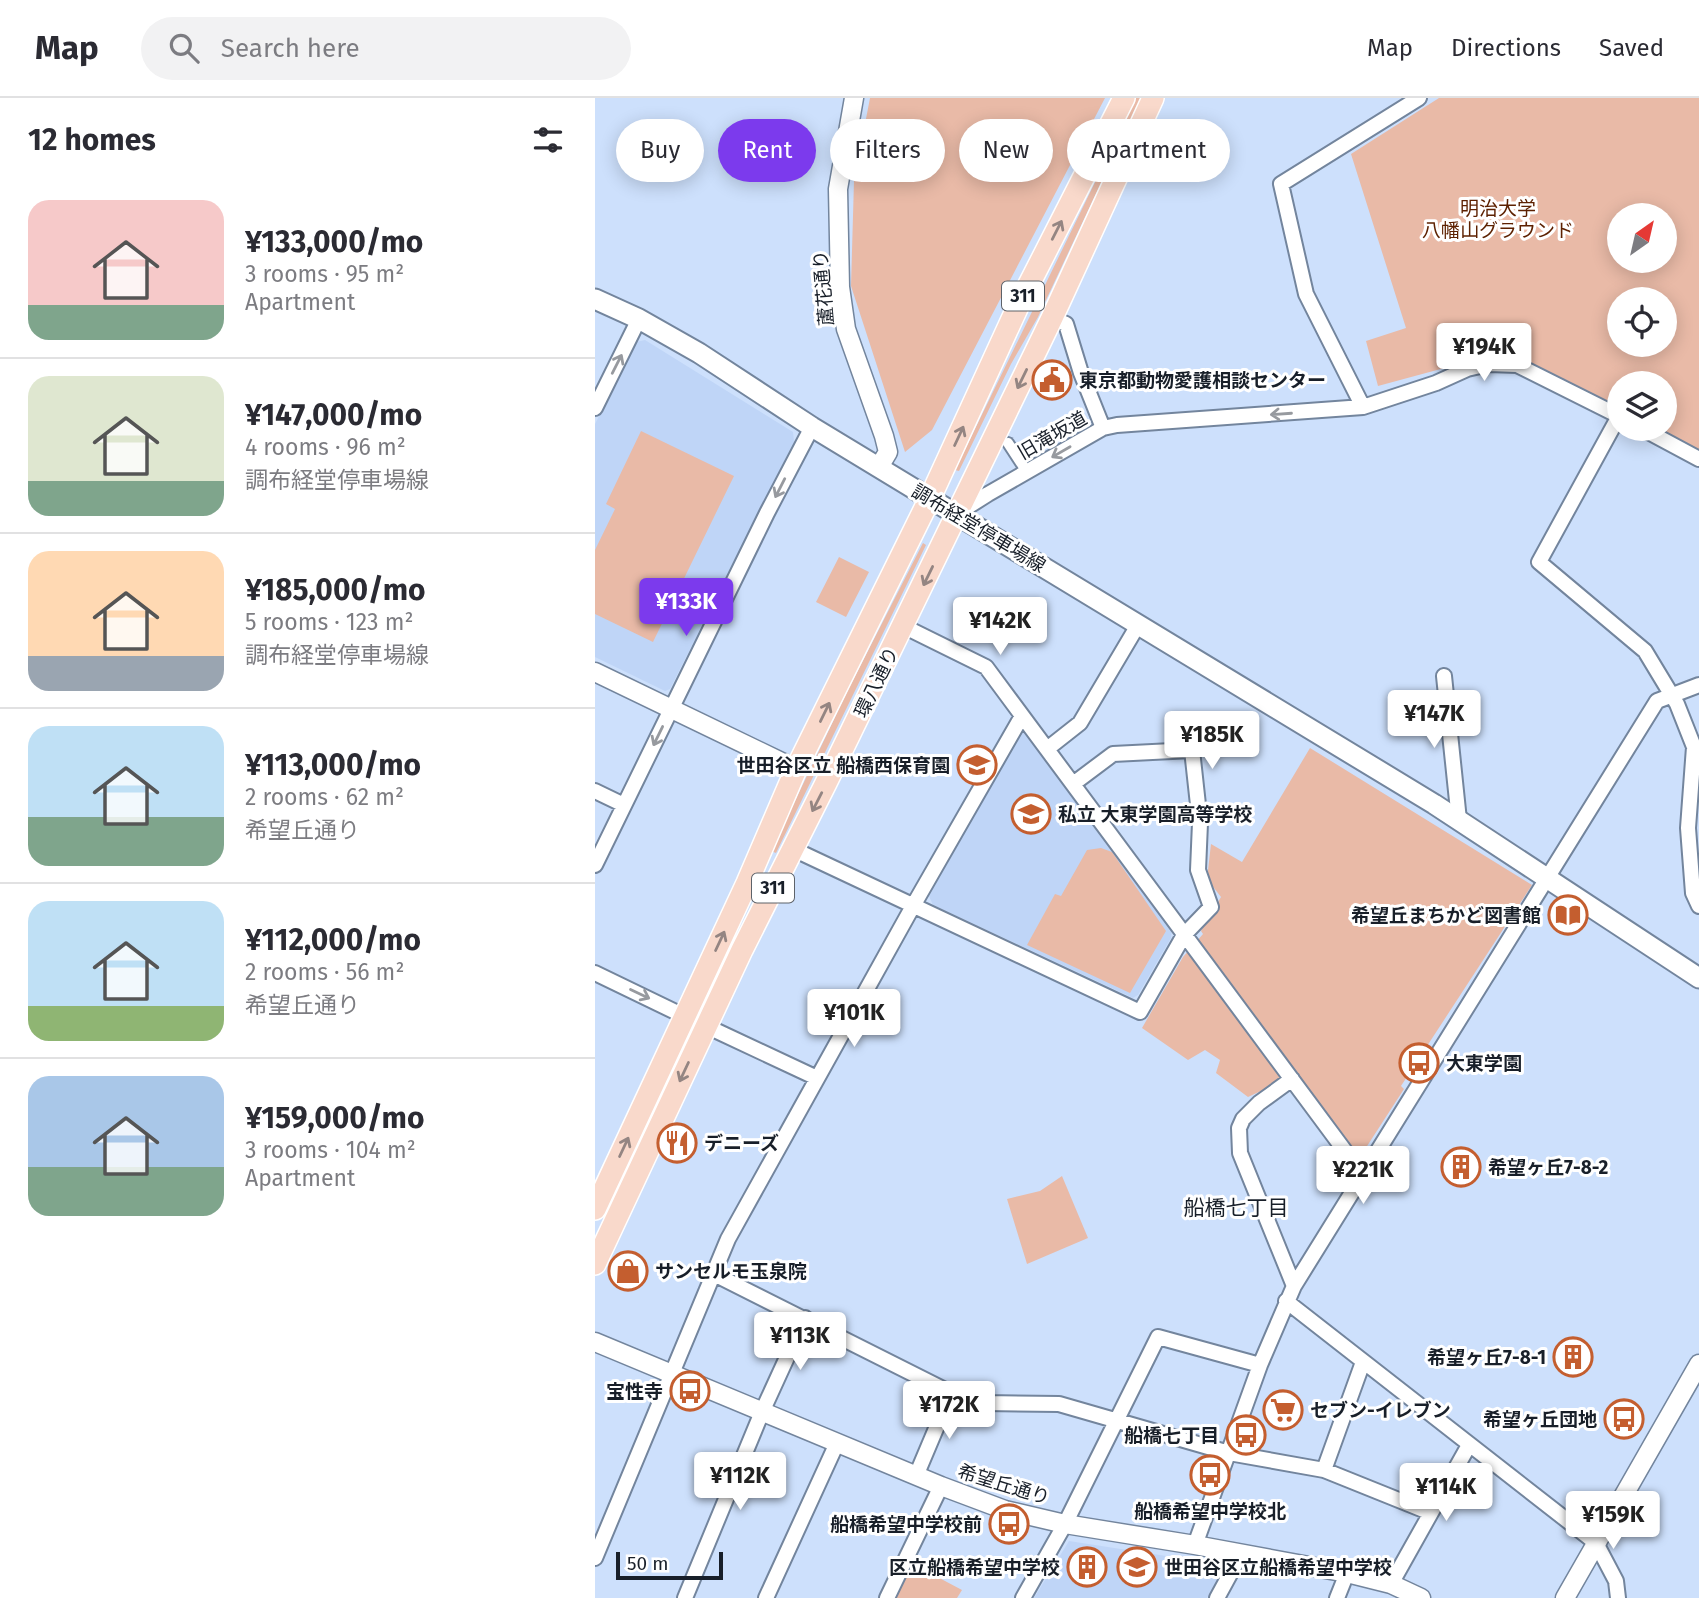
<!DOCTYPE html>
<html lang="en">
<head>
<meta charset="utf-8">
<style>
	:root { --surface:#fff; --page:#f2f2f3; --text:#2b2b33; --muted:#7c7c81; --line:#e1e1e2; --accent:#7c3aed }
	body { margin:0; font-family:"Fira Sans","Noto Sans JP",sans-serif; background:var(--page); color:var(--text); height:100vh; display:flex; flex-direction:column; font-size:26px; white-space:nowrap }
	* { box-sizing:border-box; margin:0 }
	p { font-size:23px; color:var(--muted) }
	.icon { flex:none; width:38px; height:38px; fill:none; stroke:currentColor; stroke-width:2; stroke-linecap:round; stroke-linejoin:round }
	.map { position:relative; flex:1; overflow:hidden }
	.details { display:flex; flex-direction:column; background:var(--surface); width:595px }
	.details>* { flex:none }
	.hud { position:absolute; left:21px; top:21px; width:665px; height:63px; display:flex; gap:14px }
	.needle { width:46px; rotate:34deg }
	.tools { position:absolute; left:1012px; top:105px; display:grid; gap:14px }
	.tools a { display:grid; place-items:center; width:70px; height:70px; border-radius:50%; background:var(--surface); box-shadow:0 4px 18px #0003; font-size:35px }
	.scale { position:absolute; left:21px; bottom:18px; width:107px; box-sizing:border-box; padding-left:7px; border:4px solid #181f29; border-top:0; font-size:19px; line-height:24px; white-space:nowrap; color:#181f29; -webkit-text-stroke:5px #fff; paint-order:stroke }
	.price { position:absolute; translate:-50% -60px; padding:0 16px; border-radius:7px; background:#fff; color:#222; font-size:23px; line-height:46px; filter:drop-shadow(0 2px 4px #0008) }
	.price::after { content:''; position:absolute; left:50%; top:42px; width:21px; height:16px; margin-left:-10px; background:inherit; clip-path:polygon(0 0,100% 0,50% 100%) }
	.price.active { background:var(--accent); color:#fff }
	ul { padding:0; list-style:none }
	li { display:flex; align-items:center; gap:21px; height:175px; padding:0 28px }
	li+li { border-top:2px solid var(--line) }
	li span { display:grid; place-items:center; flex:none; width:196px; height:140px; border-radius:21px; color:#555 }
	li>.icon { margin-inline-start:auto }
	span .icon { width:84px; height:84px; fill:#fffc; stroke-width:1 }
	li b { font-size:30px }
	h2 { display:flex; justify-content:space-between; align-items:center; height:84px; padding:0 28px; font-size:30px }
	.pill { padding:0 24px; border-radius:32px; background:var(--surface); box-shadow:0 4px 18px #0003; font-size:24px; line-height:63px }
	.pill.active { background:var(--accent); color:#fff }
	header { display:flex; align-items:center; gap:42px; box-sizing:border-box; height:98px; padding:0 35px; background:var(--surface); border-bottom:2px solid var(--line) }
	header strong { font-size:33px }
	nav { display:flex; gap:38px; margin-inline-start:auto; font-size:24px }
	.search { width:490px; height:63px; background:var(--page); display:flex; align-items:center; gap:18px; box-sizing:border-box; padding:0 24px; border-radius:38px; color:var(--muted); font-size:26px }
	main { display:flex; flex:1; min-height:0 }
	.map>svg:first-child { display:block }
	.built { fill:#bfd5f7 }
	.green { fill:#e9baa7; fill-rule:evenodd }
	.lines { fill:none; stroke-linecap:round; stroke-linejoin:round }
	.pedestrian-casing { stroke:#73859d; stroke-width:14 }
	.minor-casing { stroke:#73859d; stroke-width:18 }
	.tertiary-casing { stroke:#73859d; stroke-width:21 }
	.secondary-casing { stroke:#73859d; stroke-width:23 }
	.primary-casing { stroke:#fff; stroke-width:24 }
	.pedestrian { stroke:#fff; stroke-width:10 }
	.minor { stroke:#fff; stroke-width:14 }
	.tertiary { stroke:#fff; stroke-width:18 }
	.secondary { stroke:#fff; stroke-width:19 }
	.primary { stroke:#f9d9cb; stroke-width:21 }
	.oneway { stroke:#948582 }
	.oneway2 { stroke:#979a9f }
	.labels { text-anchor:middle; stroke-width:6; stroke-linejoin:round; paint-order:stroke }
	.shield { fill:#fff; stroke:#5d6269; stroke-width:2 }
	.shield-label { font-size:18px; font-weight:bold; fill:#181f29 }
	.park-label { font-size:19px; fill:#5d2101; stroke:#fff }
	.street-label { font-size:19px; fill:#181f29; stroke:#fff }
	.poi-label { font-size:19px; font-weight:bold; fill:#181f29; stroke:#fff; text-anchor:start }
	.neighbourhood-label { font-size:21px; fill:#181f29; stroke:#fff }
</style>
</head>
<body>
<header>
<strong>Map</strong>
<div class="search"><svg class="icon" aria-label="search" viewBox="0 0 24 24"><circle cx="10" cy="10" r="6"/><path d="M15 15l6 6"/></svg>Search here</div>
<nav><a>Map</a><a>Directions</a><a>Saved</a></nav>
</header>
<main>
<section class="details">
<h2>12 homes<svg class="icon" aria-label="filters" viewBox="0 0 24 24"><path d="M4 7h16M4 17h16"/><circle cx="9" cy="7" r="2"/><circle cx="15" cy="17" r="2"/></svg></h2>
<ul>
<li><span style="background:linear-gradient(#f6c9c9 75%,#7fa58c 0)"><svg class="icon" aria-label="home" viewBox="0 0 24 24"><path d="M3 11l9-7 9 7M6 9v11h12V9"/></svg></span><div><b>¥133,000/mo</b><p>3 rooms · 95 m²</p><p>Apartment</p></div></li>
<li><span style="background:linear-gradient(#dfe7d0 75%,#7fa58c 0)"><svg class="icon" aria-label="home" viewBox="0 0 24 24"><path d="M3 11l9-7 9 7M6 9v11h12V9"/></svg></span><div><b>¥147,000/mo</b><p>4 rooms · 96 m²</p><p>調布経堂停車場線</p></div></li>
<li><span style="background:linear-gradient(#ffd9b3 75%,#9aa5b1 0)"><svg class="icon" aria-label="home" viewBox="0 0 24 24"><path d="M3 11l9-7 9 7M6 9v11h12V9"/></svg></span><div><b>¥185,000/mo</b><p>5 rooms · 123 m²</p><p>調布経堂停車場線</p></div></li>
<li><span style="background:linear-gradient(#bfe0f5 65%,#7fa58c 0)"><svg class="icon" aria-label="home" viewBox="0 0 24 24"><path d="M3 11l9-7 9 7M6 9v11h12V9"/></svg></span><div><b>¥113,000/mo</b><p>2 rooms · 62 m²</p><p>希望丘通り</p></div></li>
<li><span style="background:linear-gradient(#bfe0f5 75%,#8fb573 0)"><svg class="icon" aria-label="home" viewBox="0 0 24 24"><path d="M3 11l9-7 9 7M6 9v11h12V9"/></svg></span><div><b>¥112,000/mo</b><p>2 rooms · 56 m²</p><p>希望丘通り</p></div></li>
<li><span style="background:linear-gradient(#a9c7e8 65%,#7fa58c 0)"><svg class="icon" aria-label="home" viewBox="0 0 24 24"><path d="M3 11l9-7 9 7M6 9v11h12V9"/></svg></span><div><b>¥159,000/mo</b><p>3 rooms · 104 m²</p><p>Apartment</p></div></li>
</ul>
</section>
<div class="map">
<svg width="1104" height="1500" viewBox="0 0 1104 1500">
	<rect width="100%" height="100%" fill="#cde0fc"/>
	<path class="built" d="M50,242L198,334L199,344L75,591L70,593L0,559V326L41,244Z
		M425,635H433L577,831L576,840L543,897L538,900L338,807L333,796Z
		M474,1443L623,1466L628,1472L612,1500H439Z"/>
	<path class="green" d="M275,0H510L337,332L310,354L256,188L259,83Z
		M541,0H546L443,219L416,266L364,373L360,372Z
		M844,0H1104V355L1059,331H1069V285H1024V312L912,253L783,288L771,243L811,230L756,56ZM1024,117H1069V163H1024ZM1024,201H1069V247H1024Z
		M46,333L139,378L58,544L0,516V452L20,411L11,406Z
		M328,445L331,447L181,755L176,753L254,590Z
		M244,459L274,474L251,519L221,504Z
		M715,650L937,787L806,988L809,991L765,1059L702,976L653,999L621,975L625,962L610,952L593,962L547,930L588,859L608,836L606,833L626,799L612,781L616,746L647,764Z
		M506,750L517,754L571,833L535,895L432,847L460,796L466,798L492,752Z
		M467,1078L493,1140L432,1166L412,1101L445,1093Z
		M318,1466L367,1492L362,1500H299L314,1468Z"/>
	<g class="lines">
		<g class="pedestrian-casing">
			<path id="pedestrian" d="M413,345L432,374"/>
		</g>
		<g class="minor-casing">
			<path id="minor" d="M457,220L471,226L486,275L508,330
				M768,309L711,196L686,86L824,0
				M0,310L44,221
				M1048,331L1104,361
				M363,415L393,396L508,330L522,327L768,309L841,285L872,271L894,266L922,267L1024,318L944,464L1050,553L1082,606L1099,649L1093,730L1098,795L1104,808
				M308,528L391,569L767,1076
				M849,578L864,722
				M452,651L485,625L543,527
				M0,693L29,707
				M198,751L545,914L589,837L616,809L603,772L605,725L597,652L518,656L478,686
				M0,767L172,415L217,329
				M0,875L89,918
				M111,928L222,980
				M697,981L664,1005L648,1021L644,1030L645,1055L699,1188
				M119,1176L356,1295L389,1305L464,1306L634,1355L729,1372L836,1415
				M691,1203L1001,1445L1021,1483L1023,1500
				M729,1372L768,1264
				M321,1378L356,1295
				M600,1447L665,1267L699,1188L1062,603L1104,587
				M0,1460L133,1141L318,808L427,618
				M796,1486L874,1347
				M90,1500L167,1314L210,1220
				M171,1500L242,1345
				M292,1500L346,1388
				M428,1500L470,1426L563,1239L665,1267
				M622,1500L646,1456
				M742,1500L752,1475"/>
		</g>
		<g class="tertiary-casing">
			<path id="tertiary" d="M259,0L243,91L245,189L251,231L289,338L293,354L284,369
				M0,574L201,671
				M0,1244L346,1388L410,1412L470,1426L600,1447L752,1475L796,1486L826,1500
				M970,1500L1104,1266"/>
		</g>
		<g class="secondary-casing">
			<path id="secondary" d="M0,201L44,221L104,255L217,329L839,706L1104,880"/>
		</g>
		<g class="primary-casing">
			<path id="primary" d="M0,1111L152,785L201,671L335,400L424,206L529,0
				M0,1166L147,852L231,685L457,220L558,0"/>
		</g>
		<use href="#pedestrian" class="pedestrian"/>
		<use href="#minor" class="minor"/>
		<use href="#tertiary" class="tertiary"/>
		<use href="#secondary" class="secondary"/>
		<use href="#primary" class="primary"/>
	</g>
	<defs><path id="oneway-shaft" d="M-6 0H5M1.5-3L5.5 0L1.5 3" fill="none" stroke-width="1.6" stroke-linecap="round" stroke-linejoin="round" transform="scale(1.75)"/></defs>
	<g class="oneway">
		<use href="#oneway-shaft" transform="translate(462 132) rotate(-63)"/>
		<use href="#oneway-shaft" transform="translate(427 281) rotate(116)"/>
		<use href="#oneway-shaft" transform="translate(364 338) rotate(-65)"/>
		<use href="#oneway-shaft" transform="translate(333 478) rotate(116)"/>
		<use href="#oneway-shaft" transform="translate(230 614) rotate(-64)"/>
		<use href="#oneway-shaft" transform="translate(222 704) rotate(117)"/>
		<use href="#oneway-shaft" transform="translate(125 843) rotate(-65)"/>
		<use href="#oneway-shaft" transform="translate(89 974) rotate(115)"/>
		<use href="#oneway-shaft" transform="translate(29 1049) rotate(-65)"/>
	</g>
	<g class="oneway2">
		<use href="#oneway-shaft" transform="translate(22 266) rotate(-63)"/>
		<use href="#oneway-shaft" transform="translate(686 316) rotate(176)"/>
		<use href="#oneway-shaft" transform="translate(466 354) rotate(150)"/>
		<use href="#oneway-shaft" transform="translate(185 390) rotate(117)"/>
		<use href="#oneway-shaft" transform="translate(63 638) rotate(116)"/>
		<use href="#oneway-shaft" transform="translate(45 896) rotate(25)"/>
	</g>
	<defs>
		<g id="civic-ring" transform="scale(2.0125)"><circle r="9.5" fill="#fff" stroke="#c45e2f" stroke-width="1.5"/><path d="M-.6-6.5H3V-4.5H.6V-3L4-1V1h2V6H-6V1h2V-1L-.6-3ZM-1.2 2.5V6h2.4V2.5Z" fill="#c45e2f"/></g>
		<g id="school-ring" transform="scale(2.0125)"><circle r="9.5" fill="#fff" stroke="#c45e2f" stroke-width="1.5"/><path d="M0-5L7-2L0 1L-7-2ZM-4 1L0 2.5L4 1V4Q0 6-4 4Z" fill="#c45e2f"/></g>
		<g id="library-ring" transform="scale(2.0125)"><circle r="9.5" fill="#fff" stroke="#c45e2f" stroke-width="1.5"/><path d="M-6-4Q-3-5.5-.7-3.5V5Q-3 3-6 4ZM6-4Q3-5.5 .7-3.5V5Q3 3 6 4Z" fill="#c45e2f"/></g>
		<g id="bus-ring" transform="scale(2.0125)"><circle r="9.5" fill="#fff" stroke="#c45e2f" stroke-width="1.5"/><path d="M-5-6H5V4H4V6H2V4H-2V6H-4V4H-5ZM-3.5-4V0h7V-4ZM-3.5 1.2v1.5H-2V1.2ZM2 1.2v1.5H3.5V1.2Z" fill="#c45e2f"/></g>
		<g id="restaurant-ring" transform="scale(2.0125)"><circle r="9.5" fill="#fff" stroke="#c45e2f" stroke-width="1.5"/><path d="M-5-6h1v4h1v-4h1v4h1v-4h1v5L-1.5 .5V6h-2V.5L-5-1ZM5-6V6H3V1.5H1.5Q1.5-4 5-6Z" fill="#c45e2f"/></g>
		<g id="building-ring" transform="scale(2.0125)"><circle r="9.5" fill="#fff" stroke="#c45e2f" stroke-width="1.5"/><path d="M-4-6H4V6H1V3H-1V6H-4ZM-2.5-4.3h1.7v1.8h-1.7ZM.8-4.3h1.7v1.8H.8ZM-2.5-1h1.7V.8h-1.7ZM.8-1h1.7V.8H.8Z" fill="#c45e2f"/></g>
		<g id="shop-ring" transform="scale(2.0125)"><circle r="9.5" fill="#fff" stroke="#c45e2f" stroke-width="1.5"/><path d="M-5-2.5h2.3a2.7 3.5 0 0 1 5.4 0H5L5.5 6h-11ZM-1.5-2.5h3a1.5 2.3 0 0 0-3 0Z" fill="#c45e2f"/></g>
		<g id="supermarket-ring" transform="scale(2.0125)"><circle r="9.5" fill="#fff" stroke="#c45e2f" stroke-width="1.5"/><path d="M-6-5.5h2.5l.6 2H6L4.5 2H-2.5L-4.4-4H-6ZM-1.5 3.2a1.3 1.3 0 1 0 .1 0ZM3 3.2a1.3 1.3 0 1 0 .1 0Z" fill="#c45e2f"/></g>
	</defs>
	<g fill-rule="evenodd">
		<use href="#civic-ring" x="457" y="282"/>
		<use href="#school-ring" x="382" y="667"/>
		<use href="#school-ring" x="436" y="716"/>
		<use href="#library-ring" x="973" y="817"/>
		<use href="#bus-ring" x="824" y="965"/>
		<use href="#restaurant-ring" x="82" y="1045"/>
		<use href="#building-ring" x="866" y="1069"/>
		<use href="#shop-ring" x="33" y="1173"/>
		<use href="#building-ring" x="978" y="1259"/>
		<use href="#bus-ring" x="95" y="1293"/>
		<use href="#supermarket-ring" x="688" y="1312"/>
		<use href="#bus-ring" x="1029" y="1321"/>
		<use href="#bus-ring" x="651" y="1337"/>
		<use href="#bus-ring" x="615" y="1377"/>
		<use href="#bus-ring" x="414" y="1426"/>
		<use href="#building-ring" x="492" y="1469"/>
		<use href="#school-ring" x="542" y="1469"/>
	</g>
	<g class="labels">
		<g class="shield">
			<rect x="407" y="183.5" width="42" height="29" rx="5"/>
			<rect x="157" y="775.5" width="42" height="29" rx="5"/>
		</g>
		<g class="shield-label">
			<text x="428" y="204">311</text>
			<text x="178" y="796">311</text>
		</g>
		<g class="park-label">
			<text x="903" y="117">明治大学<tspan x="903" dy="22">八幡山グラウンド</tspan></text>
		</g>
		<g class="street-label">
			<text transform="translate(228 190) rotate(-95)" y="7">蘆花通り</text>
			<text transform="translate(457 337) rotate(-30)" y="7">旧滝坂道</text>
			<text transform="translate(384 430) rotate(31)" y="7">調布経堂停車場線</text>
			<text transform="translate(281 584) rotate(-64)" y="7">環八通り</text>
			<text transform="translate(409 1386) rotate(17)" y="7">希望丘通り</text>
		</g>
		<g class="poi-label">
			<text x="484" y="289">東京都動物愛護相談センター</text>
			<text x="355" y="674" text-anchor="end">世田谷区立 船橋西保育園</text>
			<text x="463" y="723">私立 大東学園高等学校</text>
			<text x="946" y="824" text-anchor="end">希望丘まちかど図書館</text>
			<text x="851" y="972">大東学園</text>
			<text x="109" y="1052">デニーズ</text>
			<text x="893" y="1076">希望ヶ丘7-8-2</text>
			<text x="60" y="1180">サンセルモ玉泉院</text>
			<text x="951" y="1266" text-anchor="end">希望ヶ丘7-8-1</text>
			<text x="68" y="1300" text-anchor="end">宝性寺</text>
			<text x="715" y="1319">セブン-イレブン</text>
			<text x="1002" y="1328" text-anchor="end">希望ヶ丘団地</text>
			<text x="624" y="1344" text-anchor="end">船橋七丁目</text>
			<text x="615" y="1420" text-anchor="middle">船橋希望中学校北</text>
			<text x="387" y="1433" text-anchor="end">船橋希望中学校前</text>
			<text x="465" y="1476" text-anchor="end">区立船橋希望中学校</text>
			<text x="569" y="1476">世田谷区立船橋希望中学校</text>
		</g>
		<g class="neighbourhood-label">
			<text x="641" y="1117">船橋七丁目</text>
		</g>
	</g>
</svg>
<div class="tools">
<a><svg class="needle" viewBox="-14 -14 28 28"><path d="M0-13l5 13h-10z" fill="#e53935"/><path d="M0 13l5-13h-10z" fill="#7c7c81"/></svg></a>
<a><svg class="icon" aria-label="locate" viewBox="0 0 24 24"><circle cx="12" cy="12" r="6"/><path d="M12 2v4M12 18v4M2 12h4M18 12h4"/></svg></a>
<a><svg class="icon" aria-label="layers" viewBox="0 0 24 24"><path d="M12 4l9 5-9 5-9-5zM3 14l9 5 9-5"/></svg></a>
</div>
<div class="scale">50 m</div>
<b class="price" style="left:889px;top:285px">¥194K</b>
<b class="price active" style="left:91px;top:540px">¥133K</b>
<b class="price" style="left:405px;top:559px">¥142K</b>
<b class="price" style="left:839px;top:652px">¥147K</b>
<b class="price" style="left:617px;top:673px">¥185K</b>
<b class="price" style="left:259px;top:951px">¥101K</b>
<b class="price" style="left:768px;top:1108px">¥221K</b>
<b class="price" style="left:205px;top:1274px">¥113K</b>
<b class="price" style="left:354px;top:1343px">¥172K</b>
<b class="price" style="left:145px;top:1414px">¥112K</b>
<b class="price" style="left:851px;top:1425px">¥114K</b>
<b class="price" style="left:1018px;top:1453px">¥159K</b>
<div class="hud">
<a class="pill">Buy</a>
<a class="pill active">Rent</a>
<a class="pill">Filters</a>
<a class="pill">New</a>
<a class="pill">Apartment</a>
</div>
</div>
</main>
</body>
</html>
